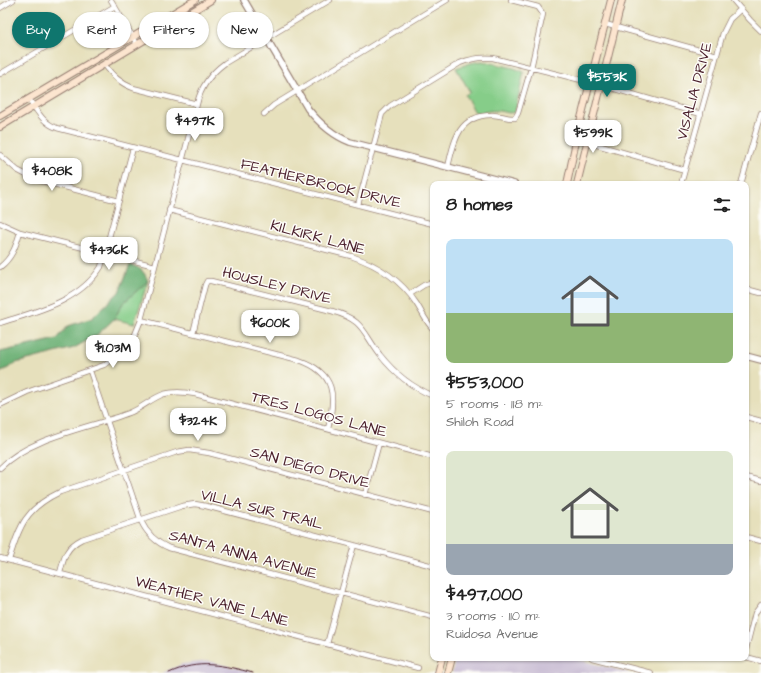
<!DOCTYPE html>
<html lang="en">
<head>
<meta charset="utf-8">
<style>
	:root { --surface:#fff; --page:#f6f6f6; --text:#222; --muted:#767676; --accent:#0f766e }
	body { margin:0; font-family:"Architects Daughter",sans-serif; background:var(--page); color:var(--text); height:100vh; display:flex; flex-direction:column; font-size:15px; white-space:nowrap }
	* { box-sizing:border-box; margin:0 }
	p { font-size:13px; color:var(--muted) }
	.icon { flex:none; width:22px; height:22px; fill:none; stroke:currentColor; stroke-width:2; stroke-linecap:round; stroke-linejoin:round }
	.map { position:relative; flex:1; overflow:hidden }
	.details { position:absolute; left:430px; top:181px; width:319px; height:480px; display:flex; flex-direction:column; background:var(--surface); border-radius:8px; box-shadow:0 1px 3px #0004 }
	.details>* { flex:none }
	.banner { position:absolute; left:12px; top:12px; width:358px; height:36px; display:flex; gap:8px }
	.price { position:absolute; translate:-50% -34px; padding:0 9px; border-radius:8px; background:#fff; color:#222; font-size:13px; line-height:26px; filter:drop-shadow(0 1px 2px #0008) }
	.price::after { content:''; position:absolute; left:50%; top:24px; width:12px; height:9px; margin-left:-6px; background:inherit; clip-path:polygon(0 0,100% 0,50% 100%) }
	.price.selected { background:var(--accent); color:#fff }
	ul { padding:0; list-style:none }
	li { display:grid; align-content:center; gap:8px; height:212px; padding:0 16px }
	li span { display:grid; place-items:center; height:124px; border-radius:8px; color:#555 }
	li>.icon { margin-inline-start:auto }
	span .icon { width:72px; height:72px; fill:#fffc; stroke-width:1 }
	li b { font-size:17px }
	h2 { display:flex; justify-content:space-between; align-items:center; height:48px; padding:0 16px; font-size:17px }
	.tag { padding:0 14px; border-radius:18px; background:var(--surface); box-shadow:0 1px 3px #0004; font-size:14px; line-height:36px }
	.tag.selected { background:var(--accent); color:#fff }
	.map>svg:first-child { display:block }
	.industrial { fill:#cbbfd5 }
	.green { fill:#86cd89; stroke:#68765a }
	.forest { fill:#6cb075; stroke:#5b6850 }
	.lines { fill:none; stroke-linecap:round; stroke-linejoin:round }
	.minor-casing { stroke:#988074; stroke-width:6 }
	.tertiary-casing { stroke:#988074; stroke-width:8 }
	.secondary-casing { stroke:#988074; stroke-width:8 }
	.minor { stroke:#fff; stroke-width:4.5 }
	.tertiary { stroke:#fff; stroke-width:5.5 }
	.secondary { stroke:#fce5cf; stroke-width:6 }
	.rail { stroke:#4a1f2b; stroke-width:1 }
	.labels { text-anchor:middle; stroke-width:3; stroke-linejoin:round; paint-order:stroke }
	.street-label { font-size:15px; fill:#4a1f2b; stroke:#fdfcf7 }
</style>
</head>
<body>
<div class="map">
<svg width="761" height="673" viewBox="0 0 761 673">
	<rect width="100%" height="100%" fill="#fdfcf7"/>
	<filter id="ink" filterUnits="userSpaceOnUse"><feTurbulence type="fractalNoise" baseFrequency=".025" numOctaves="2"/><feDisplacementMap in="SourceGraphic" scale="8" xChannelSelector="R" yChannelSelector="G"/><feConvolveMatrix kernelMatrix="1 2 1 2 8 2 1 2 1" color-interpolation-filters="sRGB"/></filter>
	<filter id="wash" filterUnits="userSpaceOnUse"><feTurbulence type="fractalNoise" baseFrequency=".012" numOctaves="4" result="noise"/><feDisplacementMap in="SourceGraphic" scale="16" xChannelSelector="R" yChannelSelector="G"/><feGaussianBlur stdDeviation="0.9" result="paint"/><feColorMatrix in="noise" values="0 0 0 0 0 0 0 0 0 0 0 0 0 0 0 0 0 1.4 0 .05"/><feComposite in="paint" operator="in"/></filter>
	<g filter="url(#wash)">
		<rect width="100%" height="100%" fill="#e6e0bc"/>
		<path class="industrial" d="M455,658H572L631,673H452Z
			M209,661L256,673H162L182,664Z"/>
		<path class="green" d="M482,61L514,68L524,72L515,112C509,114 505,112 499,111C491,110 483,112 476,114L465,95L470,92L456,68L471,63Z
			M148,281L134,324L114,319L123,303Z"/>
		<path class="forest" d="M130,265C140,267 144,271 148,281L123,303L114,319L97,335L74,348L16,363L0,373V352L57,339L68,326L92,318L119,292Z"/>
	</g>
	<g filter="url(#ink)">
		<g class="lines">
			<g class="minor-casing">
				<path id="minor" d="M111,0L137,44
					M733,0L750,20L761,31
					M0,8L13,0
					M605,24L717,55
					M104,64C113,76 120,83 133,88L197,104
					M0,74L115,6
					M29,99C37,111 43,123 57,128L433,224
					M264,114L274,105L447,0
					M576,139L685,170
					M0,155L17,170L34,179L119,201
					M448,167C454,141 458,116 491,115C499,114 507,119 515,118L518,113L531,68L543,14L538,7L511,0
					M681,184L723,33L730,19L741,9
					M741,184L761,113
					M358,205L382,114L390,106L460,63C472,58 481,57 493,58L601,85L701,114
					M169,210L351,256C378,265 401,280 416,303C422,312 426,322 433,329
					M0,223L20,232L155,266
					M0,267C12,258 16,246 20,232
					M746,289L761,293
					M410,294L424,285L433,282
					M141,320L299,360C336,373 336,396 328,429
					M0,323C37,311 79,302 101,267L133,148
					M193,333L205,285L207,281H211L332,311C364,320 362,331 380,355C395,374 411,387 433,396
					M90,371L141,521C147,534 155,542 169,548L433,617
					M0,405L27,392L104,365L126,348L134,337L141,320L197,104C201,86 210,74 225,63L330,0
					M746,417L761,421
					M0,468C30,437 90,428 129,413C142,408 152,398 164,394C175,391 184,392 195,394L433,457
					M746,477L761,481
					M365,495L379,443
					M746,537L761,541
					M0,558L418,668
					M9,560C19,526 26,508 60,492L177,452L189,450L209,453L433,512
					M60,573C64,557 66,547 82,539L182,506L195,504L206,506L433,566
					M327,644L354,545
					M746,649L755,613L761,605
					M746,657L761,661
					M592,658L651,673"/>
			</g>
			<g class="tertiary-casing">
				<path id="tertiary" d="M244,0L308,109C320,124 332,135 350,142L514,184
					M746,356L761,360"/>
			</g>
			<g class="secondary-casing">
				<path id="secondary" d="M0,116L195,0
					M0,127L211,0
					M567,184L580,122L611,0
					M577,184L622,0
					M438,673L442,658
					M448,673L452,658"/>
			</g>
			<use href="#minor" class="minor"/>
			<use href="#tertiary" class="tertiary"/>
			<use href="#secondary" class="secondary"/>
			<path class="rail" d="M169,673C199,659 223,665 253,673"/>
		</g>
	</g>
	<g class="labels">
		<g class="street-label">
			<text transform="translate(694 91) rotate(-75)" y="5">VISALIA DRIVE</text>
			<text transform="translate(321 183) rotate(14)" y="5">FEATHERBROOK DRIVE</text>
			<text transform="translate(318 237) rotate(15)" y="5">KILKIRK LANE</text>
			<text transform="translate(277 285) rotate(14)" y="5">HOUSLEY DRIVE</text>
			<text transform="translate(319 414) rotate(15)" y="5">TRES LOGOS LANE</text>
			<text transform="translate(310 467) rotate(15)" y="5">SAN DIEGO DRIVE</text>
			<text transform="translate(262 509) rotate(14)" y="5">VILLA SUR TRAIL</text>
			<text transform="translate(243 554) rotate(15)" y="5">SANTA ANNA AVENUE</text>
			<text transform="translate(212 601) rotate(15)" y="5">WEATHER VANE LANE</text>
		</g>
	</g>
</svg>
<b class="price selected" style="left:607px;top:98px">$553K</b>
<b class="price" style="left:195px;top:142px">$497K</b>
<b class="price" style="left:593px;top:154px">$599K</b>
<b class="price" style="left:52px;top:192px">$408K</b>
<b class="price" style="left:109px;top:271px">$436K</b>
<b class="price" style="left:270px;top:344px">$600K</b>
<b class="price" style="left:113px;top:369px">$1.03M</b>
<b class="price" style="left:198px;top:442px">$324K</b>
<div class="banner">
<a class="tag selected">Buy</a>
<a class="tag">Rent</a>
<a class="tag">Filters</a>
<a class="tag">New</a>
</div>
<section class="details">
<h2>8 homes<svg class="icon" aria-label="filters" viewBox="0 0 24 24"><path d="M4 7h16M4 17h16"/><circle cx="9" cy="7" r="2"/><circle cx="15" cy="17" r="2"/></svg></h2>
<ul>
<li><span style="background:linear-gradient(#bfe0f5 60%,#8fb573 0)"><svg class="icon" aria-label="home" viewBox="0 0 24 24"><path d="M3 11l9-7 9 7M6 9v11h12V9"/></svg></span><div><b>$553,000</b><p>5 rooms · 118 m²</p><p>Shiloh Road</p></div></li>
<li><span style="background:linear-gradient(#dfe7d0 75%,#9aa5b1 0)"><svg class="icon" aria-label="home" viewBox="0 0 24 24"><path d="M3 11l9-7 9 7M6 9v11h12V9"/></svg></span><div><b>$497,000</b><p>3 rooms · 110 m²</p><p>Ruidosa Avenue</p></div></li>
</ul>
</section>
</div>
</body>
</html>
